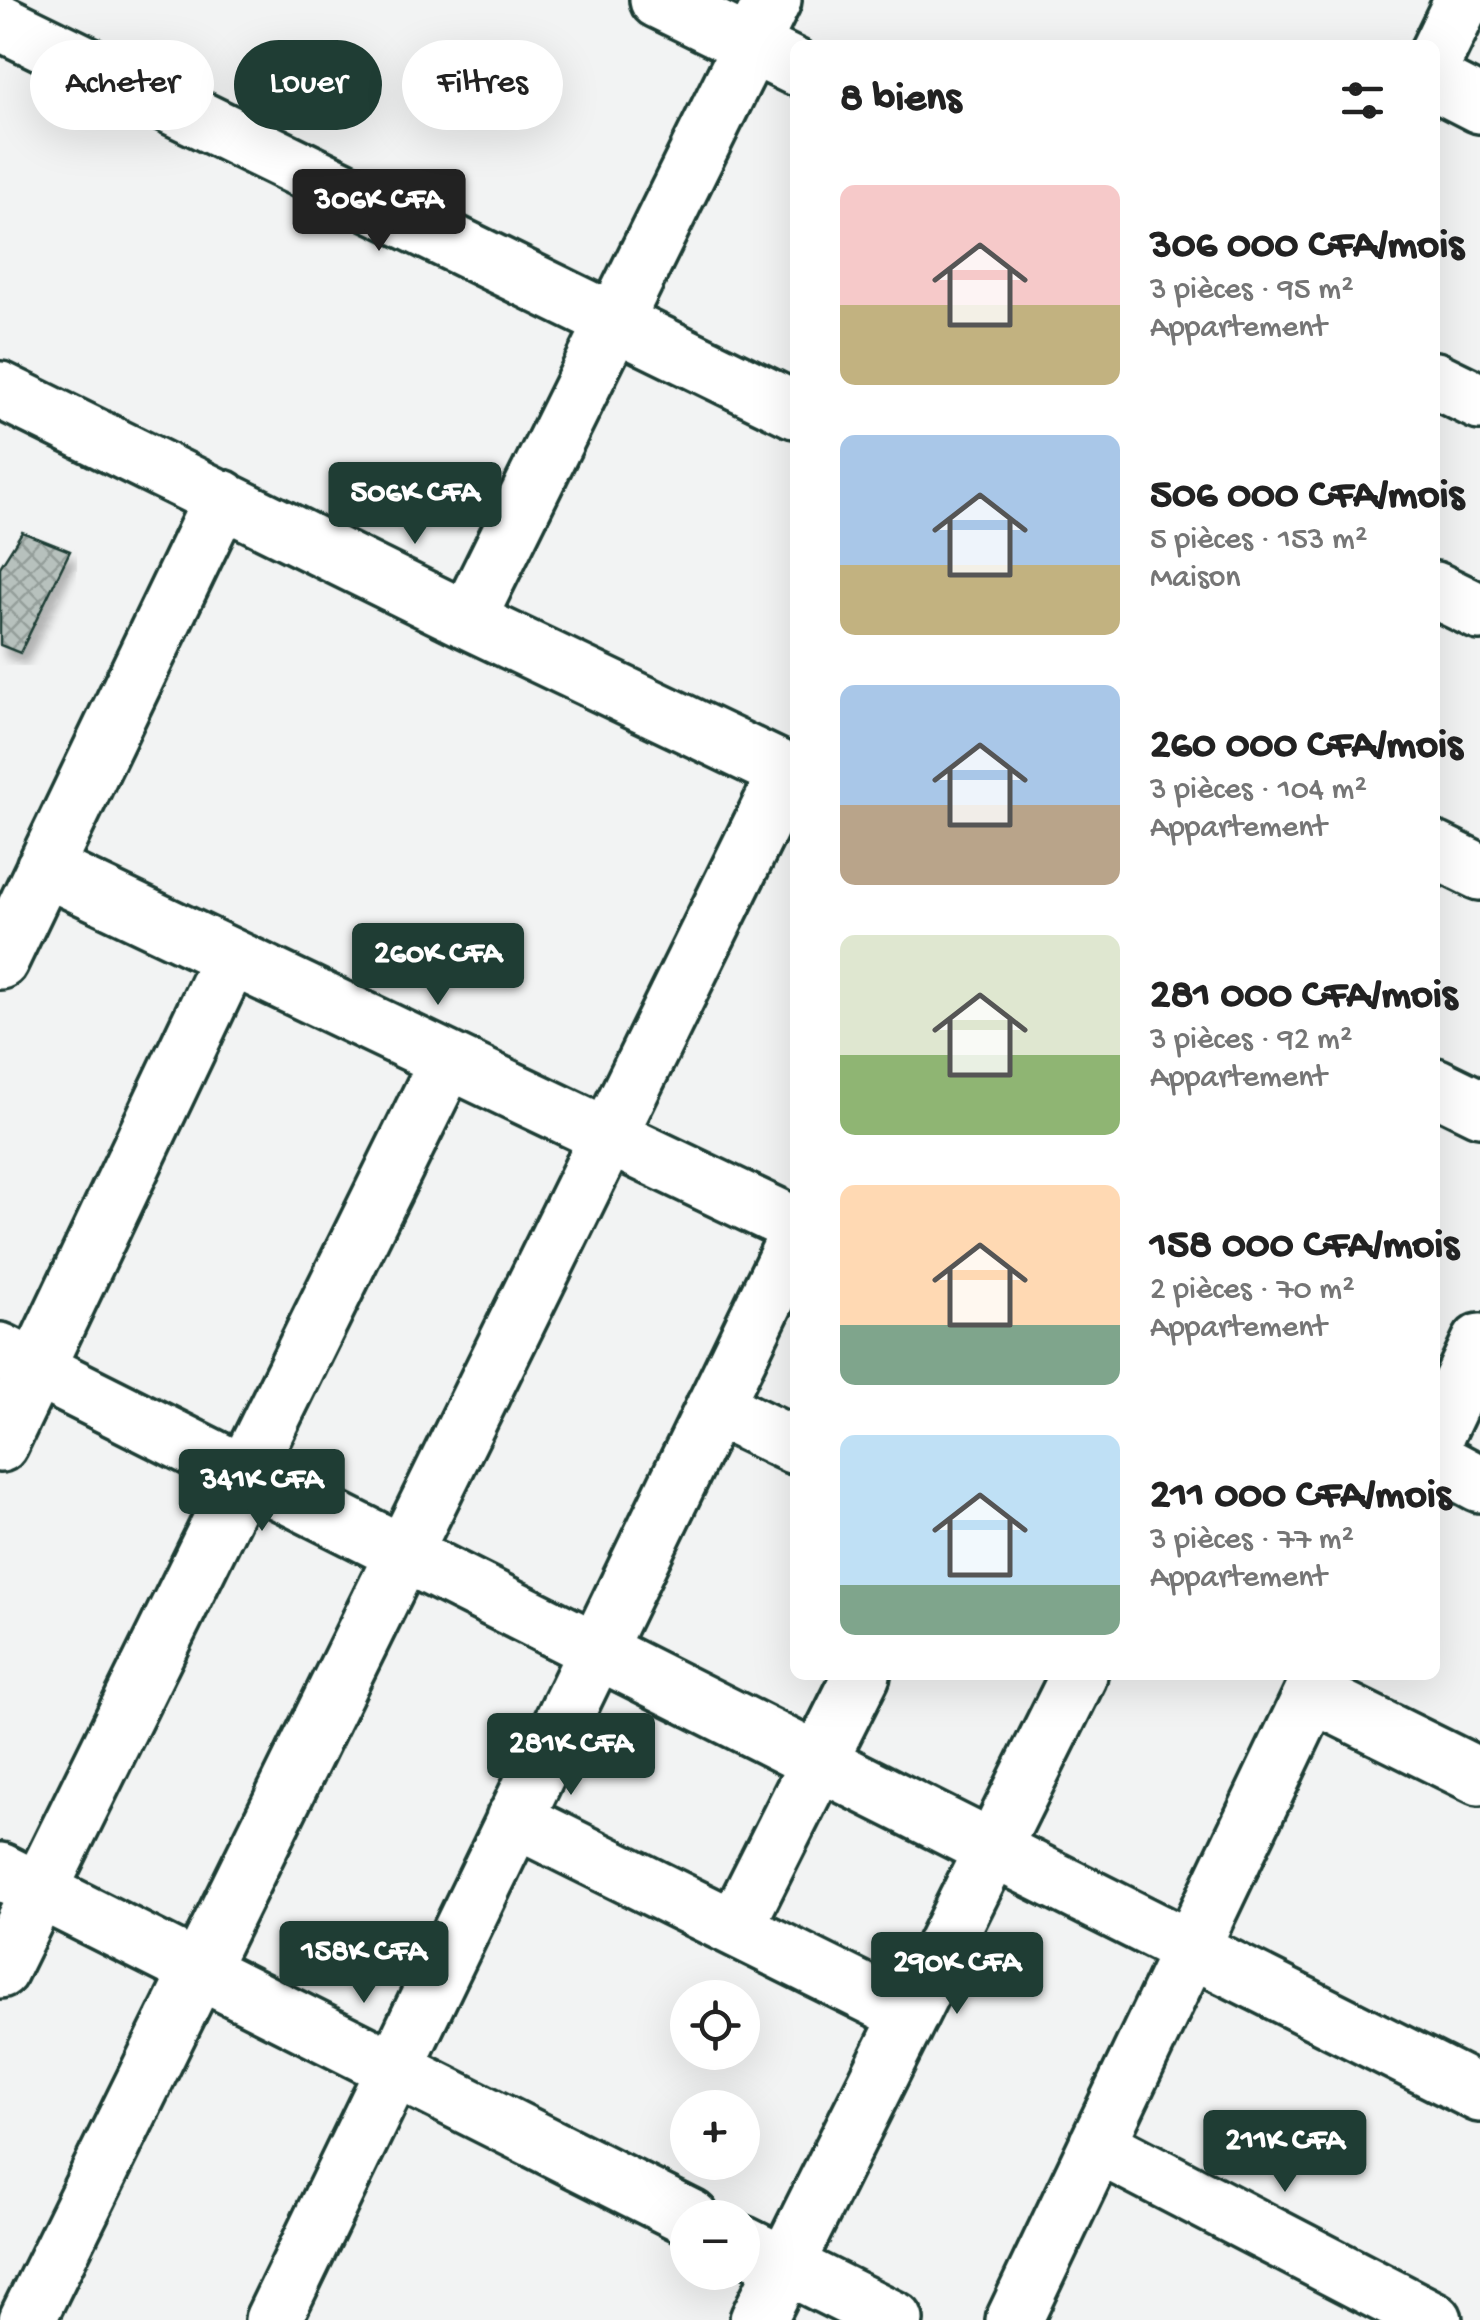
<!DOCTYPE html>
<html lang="fr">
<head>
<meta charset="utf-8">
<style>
	:root { --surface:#fff; --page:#f6f6f6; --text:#222; --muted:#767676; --accent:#1f3d34 }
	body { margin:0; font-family:"Gochi Hand",sans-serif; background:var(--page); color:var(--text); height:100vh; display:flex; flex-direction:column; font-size:38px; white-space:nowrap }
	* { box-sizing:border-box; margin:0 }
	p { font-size:32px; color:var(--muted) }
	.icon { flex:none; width:55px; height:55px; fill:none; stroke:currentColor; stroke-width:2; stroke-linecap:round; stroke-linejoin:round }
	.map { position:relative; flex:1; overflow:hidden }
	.sheet { position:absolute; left:790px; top:40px; width:650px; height:1640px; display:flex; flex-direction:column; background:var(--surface); border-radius:15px; box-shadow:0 10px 40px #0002 }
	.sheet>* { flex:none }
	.top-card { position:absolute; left:30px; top:40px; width:610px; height:90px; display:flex; gap:20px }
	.fabs { position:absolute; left:670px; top:1980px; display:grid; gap:20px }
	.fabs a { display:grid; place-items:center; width:90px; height:90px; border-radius:50%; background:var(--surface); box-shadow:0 10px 40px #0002; font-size:50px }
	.price { position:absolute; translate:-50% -85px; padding:0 22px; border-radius:10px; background:var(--accent); color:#fff; font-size:32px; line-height:65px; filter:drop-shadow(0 2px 5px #0008) }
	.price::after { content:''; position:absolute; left:50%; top:60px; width:30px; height:22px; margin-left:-15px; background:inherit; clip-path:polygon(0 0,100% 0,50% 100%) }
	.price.selected { background:#222; color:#fff }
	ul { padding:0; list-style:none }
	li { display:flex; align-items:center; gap:30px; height:250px; padding:0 50px }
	li span { display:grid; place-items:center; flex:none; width:280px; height:200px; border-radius:15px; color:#555 }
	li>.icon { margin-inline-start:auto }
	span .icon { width:120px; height:120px; fill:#fffc; stroke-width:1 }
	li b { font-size:42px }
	h2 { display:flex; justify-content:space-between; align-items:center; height:120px; padding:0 50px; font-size:42px }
	.tag { padding:0 35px; border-radius:45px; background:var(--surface); box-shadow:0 10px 40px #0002; font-size:35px; line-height:90px }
	.tag.selected { background:var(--accent); color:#fff }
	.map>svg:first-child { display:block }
	.building { fill:url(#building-cross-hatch); stroke:#1f3d34; stroke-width:2.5; filter:url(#shadow) }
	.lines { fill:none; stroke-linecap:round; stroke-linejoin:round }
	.minor-casing { stroke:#1f3d34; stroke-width:62 }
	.minor { stroke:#fff; stroke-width:55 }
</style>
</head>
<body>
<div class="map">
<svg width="1480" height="2320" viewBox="0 0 1480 2320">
	<defs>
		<pattern id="building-cross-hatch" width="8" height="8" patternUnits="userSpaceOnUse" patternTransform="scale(2.5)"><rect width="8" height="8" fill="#b7c1bd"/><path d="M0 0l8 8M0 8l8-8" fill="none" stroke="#949e9a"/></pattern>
		<filter id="shadow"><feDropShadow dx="6" dy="11" stdDeviation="5" flood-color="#0004"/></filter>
	</defs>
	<rect width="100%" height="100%" fill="#f2f3f3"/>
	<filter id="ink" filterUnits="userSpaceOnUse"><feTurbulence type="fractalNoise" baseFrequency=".01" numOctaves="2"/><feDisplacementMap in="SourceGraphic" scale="20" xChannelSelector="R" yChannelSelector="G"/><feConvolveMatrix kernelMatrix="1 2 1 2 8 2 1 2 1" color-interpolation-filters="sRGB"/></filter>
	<g filter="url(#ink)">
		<path class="building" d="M22,532L70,551L20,653L0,645V567Z"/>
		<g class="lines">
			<g class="minor-casing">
				<path id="minor" d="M658,0L795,67
					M0,22L795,410
					M1435,58L1463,0
					M1435,82L1480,105
					M1435,380L1480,402
					M0,390L467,620L795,776
					M1435,590L1480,612
					M467,620L773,0
					M1435,850L1480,872
					M44,868L795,1225
					M0,961L222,498
					M1435,1086L1480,1108
					M0,1351L1480,2094
					M714,1407L795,1446
					M1435,1437L1480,1342
					M0,1444L231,957
					M1435,1460L1480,1484
					M1312,1694L1480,1777
					M514,1819L910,2015
					M0,1871L691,2218
					M735,1928L862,1675
					M0,1970L448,1060
					M1097,2145L1434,2320
					M742,2244L895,2320
					M27,2320L787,772
					M273,2320L795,1240
					M758,2320L1079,1675
					M1014,2320L1321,1675"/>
			</g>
			<use href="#minor" class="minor"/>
		</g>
	</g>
</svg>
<div class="fabs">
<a><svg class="icon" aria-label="locate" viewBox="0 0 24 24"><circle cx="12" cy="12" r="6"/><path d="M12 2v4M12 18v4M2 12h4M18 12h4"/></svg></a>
<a>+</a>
<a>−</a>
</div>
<b class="price selected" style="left:379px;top:254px">306K CFA</b>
<b class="price" style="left:415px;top:547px">506K CFA</b>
<b class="price" style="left:438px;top:1008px">260K CFA</b>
<b class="price" style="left:262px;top:1534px">341K CFA</b>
<b class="price" style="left:571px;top:1798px">281K CFA</b>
<b class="price" style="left:364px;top:2006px">158K CFA</b>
<b class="price" style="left:957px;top:2017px">290K CFA</b>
<b class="price" style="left:1285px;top:2195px">211K CFA</b>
<div class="top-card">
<a class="tag">Acheter</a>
<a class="tag selected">Louer</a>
<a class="tag">Filtres</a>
</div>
<section class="sheet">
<h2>8 biens<svg class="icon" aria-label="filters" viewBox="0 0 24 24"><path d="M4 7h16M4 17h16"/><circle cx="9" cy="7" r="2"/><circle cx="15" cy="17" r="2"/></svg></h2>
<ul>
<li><span style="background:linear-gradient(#f6c9c9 60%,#c2b280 0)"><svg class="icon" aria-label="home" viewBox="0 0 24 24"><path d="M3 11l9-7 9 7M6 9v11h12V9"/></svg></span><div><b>306 000 CFA/mois</b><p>3 pièces · 95 m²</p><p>Appartement</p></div></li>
<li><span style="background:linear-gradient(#a9c7e8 65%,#c2b280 0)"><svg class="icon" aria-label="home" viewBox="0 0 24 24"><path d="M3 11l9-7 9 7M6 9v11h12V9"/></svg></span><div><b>506 000 CFA/mois</b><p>5 pièces · 153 m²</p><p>Maison</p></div></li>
<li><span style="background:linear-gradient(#a9c7e8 60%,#b9a48a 0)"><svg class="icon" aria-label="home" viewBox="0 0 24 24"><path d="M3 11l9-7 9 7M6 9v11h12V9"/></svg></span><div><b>260 000 CFA/mois</b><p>3 pièces · 104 m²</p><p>Appartement</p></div></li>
<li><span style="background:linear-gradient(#dfe7d0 60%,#8fb573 0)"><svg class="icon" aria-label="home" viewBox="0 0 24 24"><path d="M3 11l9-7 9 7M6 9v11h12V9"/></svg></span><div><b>281 000 CFA/mois</b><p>3 pièces · 92 m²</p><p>Appartement</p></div></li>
<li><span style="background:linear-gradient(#ffd9b3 70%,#7fa58c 0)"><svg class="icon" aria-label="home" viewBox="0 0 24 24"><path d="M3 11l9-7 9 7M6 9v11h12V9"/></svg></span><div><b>158 000 CFA/mois</b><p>2 pièces · 70 m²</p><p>Appartement</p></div></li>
<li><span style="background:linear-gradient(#bfe0f5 75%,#7fa58c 0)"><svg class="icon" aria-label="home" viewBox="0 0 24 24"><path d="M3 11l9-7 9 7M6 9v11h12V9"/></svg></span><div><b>211 000 CFA/mois</b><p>3 pièces · 77 m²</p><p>Appartement</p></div></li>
</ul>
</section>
</div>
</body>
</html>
